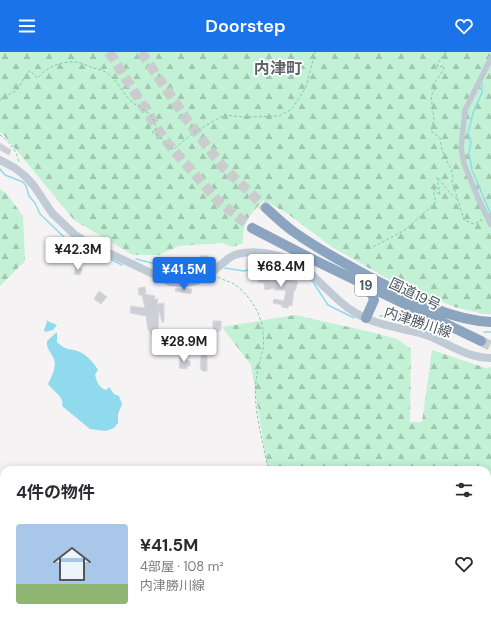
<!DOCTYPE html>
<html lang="ja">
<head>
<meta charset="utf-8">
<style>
	:root { --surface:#fff; --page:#f7f7f7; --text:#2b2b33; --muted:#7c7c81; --line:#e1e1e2; --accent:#1a73e8 }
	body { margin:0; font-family:"DM Sans","Noto Sans JP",sans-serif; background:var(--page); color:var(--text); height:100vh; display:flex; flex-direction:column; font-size:15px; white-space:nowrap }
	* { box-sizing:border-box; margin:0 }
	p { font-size:13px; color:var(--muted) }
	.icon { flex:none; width:22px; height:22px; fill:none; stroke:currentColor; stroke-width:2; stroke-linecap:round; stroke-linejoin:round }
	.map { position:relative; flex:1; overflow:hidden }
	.sheet { position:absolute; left:0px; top:414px; width:491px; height:156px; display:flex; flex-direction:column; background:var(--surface); border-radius:12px 12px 0 0; box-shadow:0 2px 10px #0003 }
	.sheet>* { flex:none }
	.price { position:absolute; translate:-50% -34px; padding:0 9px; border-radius:4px; background:#fff; color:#222; font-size:13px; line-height:26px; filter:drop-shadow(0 1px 2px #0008) }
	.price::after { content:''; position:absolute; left:50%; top:24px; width:12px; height:9px; margin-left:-6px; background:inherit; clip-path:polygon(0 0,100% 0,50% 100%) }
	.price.active { background:var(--accent); color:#fff }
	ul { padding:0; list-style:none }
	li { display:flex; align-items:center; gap:12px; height:100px; padding:0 16px }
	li+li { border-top:1px solid var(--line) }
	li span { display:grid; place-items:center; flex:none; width:112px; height:80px; border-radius:4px; color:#555 }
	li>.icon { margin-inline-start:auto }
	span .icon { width:48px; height:48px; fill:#fffc; stroke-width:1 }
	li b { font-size:17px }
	h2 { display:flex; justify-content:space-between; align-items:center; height:48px; padding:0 16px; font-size:17px }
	header { display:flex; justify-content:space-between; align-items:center; height:52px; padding:0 16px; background:var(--accent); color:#fff; font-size:18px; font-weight:600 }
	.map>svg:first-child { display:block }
	.forest { fill:url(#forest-firs) }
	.water { fill:#90daee }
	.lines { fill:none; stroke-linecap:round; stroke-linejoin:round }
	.stream { stroke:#90daee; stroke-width:1.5 }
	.building { fill:#cdcfd5; stroke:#d7d9de }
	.highway-tunnel { stroke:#caccce; stroke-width:10; stroke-dasharray:10 5; stroke-linecap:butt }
	.path { stroke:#7ad0a6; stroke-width:1; stroke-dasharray:3 2; stroke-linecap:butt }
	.street { stroke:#c1cad2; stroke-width:5.5 }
	.secondary { stroke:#c1cbd6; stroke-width:8 }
	.highway { stroke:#8ba5c1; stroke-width:10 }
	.labels { text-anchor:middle; stroke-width:3.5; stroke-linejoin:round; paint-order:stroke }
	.shield { fill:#fff; stroke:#808990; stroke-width:1 }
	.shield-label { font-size:13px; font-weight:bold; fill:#4a5661 }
	.street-label { font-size:14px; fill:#4a5661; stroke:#fff }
	.quarter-label { font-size:16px; font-weight:bold; fill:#5f6368; stroke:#fff }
</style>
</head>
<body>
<header><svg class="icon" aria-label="menu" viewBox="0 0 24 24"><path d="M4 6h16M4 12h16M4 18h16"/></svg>Doorstep<svg class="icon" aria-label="heart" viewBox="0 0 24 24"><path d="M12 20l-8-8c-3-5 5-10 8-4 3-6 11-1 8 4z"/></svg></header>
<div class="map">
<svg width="491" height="570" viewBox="0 0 491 570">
	<defs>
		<pattern id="forest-firs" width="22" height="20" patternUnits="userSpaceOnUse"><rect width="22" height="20" fill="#c3f1d5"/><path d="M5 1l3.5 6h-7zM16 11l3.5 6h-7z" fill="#a0c6b0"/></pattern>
	</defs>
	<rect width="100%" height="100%" fill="#f5f3f3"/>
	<path class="forest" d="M0,0H491V262H483L455,255L390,228L332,195L288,162L264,148C250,162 242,170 243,191L232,195L222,191L179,194L159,203H133L74,168L3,82L0,80Z
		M0,137L6,141L23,164L25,209L0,234Z
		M295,263L371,280L397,287L411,297L410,370H422L432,298L486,316L491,315V507H487V418H268L251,313L222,275Z
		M0,492L4,497V566H468V570H0Z
		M487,527H491V544L487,545Z"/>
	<path class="water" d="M45,268L57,273L53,278L45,280L44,278L47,270Z
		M57,280V290C66,299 70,296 80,300C87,303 95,312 98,318L95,323C97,330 99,336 106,338L109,335L114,342L119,344L122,352L118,362V371L114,376L106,379L90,377L62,354C65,345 53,339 48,332C51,325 57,316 54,307C51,300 46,297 47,289Z"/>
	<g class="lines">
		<path class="stream" d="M482,31V41L474,58L468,81L471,90L469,101L472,118L491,163
			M0,117L5,123L23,130L26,134L29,144L35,151L40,162L64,185L79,196L87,199H94L122,213
			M136,207L159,213L167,218L176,221H185L208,215
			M225,216L244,219L255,216L266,208L280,209L299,218L313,230L328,253L354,266
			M380,264L390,263L416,268
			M484,280H491"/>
	</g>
	<path class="building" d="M0,91L11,98L9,103L0,98Z
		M200,204H208V208H201Z
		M76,215L82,217L80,223L74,222Z
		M271,224L287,227V226L298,230L295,239L294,238L292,254L289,253L288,256L282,255V253L273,251L274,247L284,249L286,238H274V236L265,238L264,231L258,230V225Z
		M145,235L146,242H144L155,244L154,247H158L157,252L164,251V270H162L159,258L157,297L149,278H148L146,264L130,261L131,254L145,256L142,243H139L138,236Z
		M176,236L192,237L191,242L175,239Z
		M99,239L107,245L101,252L94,247Z
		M213,269H221V278H219V280H213Z
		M184,281L186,283L195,284L194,290L184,288L183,296L171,294L172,289H175Z
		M202,296H207V319H202V317H200Z
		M180,305H185V308L190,309V314H187V317L179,316Z"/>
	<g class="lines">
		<path class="highway-tunnel" d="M109,0L165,88L218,149L252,176
			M141,0L185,65L222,114L266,156
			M481,289L491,294"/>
		<path class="path" d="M446,0L437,12L438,15L444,14L443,19L433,33L435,37L431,44L434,67L431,79L440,86L442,98L453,122L452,129L464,168L474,172L481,168L483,169
			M0,48L18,37L27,21L30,19L38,26C46,15 62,9 75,10C81,10 88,14 93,16C98,17 103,18 107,21C118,29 122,40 131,49C142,59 154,59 156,77L152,80L160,85L171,97L175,96L193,81L224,63L243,65L279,64L292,57L306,35L315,0
			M0,83C10,90 17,99 19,111
			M373,195L405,178L436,150L434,144V137L440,143L437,125L450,141L458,148
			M218,225C224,229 231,229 237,234C256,250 266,271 263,296C261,307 257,318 256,329C253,356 262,385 267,412L270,418
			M0,540L4,539
			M323,566L327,570
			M291,570L296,566"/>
		<path class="street" d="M491,6L465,58L461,96L464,112L478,146L491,173"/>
		<path class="secondary" d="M0,108L15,116L25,124L34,134L52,161L75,183L90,192L170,230C191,233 201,230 217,216C221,213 225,209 229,206C243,197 269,200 285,206C313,216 329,245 354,260C375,273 397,275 420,281C444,288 465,306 491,306
			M487,520L491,519
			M476,570L477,566"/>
		<path class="highway" d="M266,156C275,164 284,173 294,180C322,200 353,216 383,232C417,250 452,268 491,270
			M252,176L310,206L481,289
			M363,236L372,242L374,248L366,266"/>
	</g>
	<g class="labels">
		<rect class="shield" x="355" y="222" width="22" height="22" rx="3"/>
		<g class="shield-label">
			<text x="366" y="238">19</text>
		</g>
		<g class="street-label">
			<text transform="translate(415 242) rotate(26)" y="5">国道19号</text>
			<text transform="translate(418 270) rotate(18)" y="5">内津勝川線</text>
		</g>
		<g class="quarter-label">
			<text x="278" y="22">内津町</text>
		</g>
	</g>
</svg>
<b class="price" style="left:78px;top:219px">¥42.3M</b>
<b class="price" style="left:281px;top:236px">¥68.4M</b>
<b class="price active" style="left:184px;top:239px">¥41.5M</b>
<b class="price" style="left:184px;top:311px">¥28.9M</b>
<section class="sheet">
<h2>4件の物件<svg class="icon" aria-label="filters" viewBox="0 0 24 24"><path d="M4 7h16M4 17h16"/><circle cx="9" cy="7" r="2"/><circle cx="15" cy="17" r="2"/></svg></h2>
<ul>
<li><span style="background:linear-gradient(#a9c7e8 75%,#8fb573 0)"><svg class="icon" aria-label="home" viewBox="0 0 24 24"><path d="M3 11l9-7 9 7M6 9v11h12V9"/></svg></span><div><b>¥41.5M</b><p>4部屋 · 108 m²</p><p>内津勝川線</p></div><svg class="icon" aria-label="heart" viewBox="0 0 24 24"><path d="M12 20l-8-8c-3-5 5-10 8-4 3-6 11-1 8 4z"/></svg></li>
</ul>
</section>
</div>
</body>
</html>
